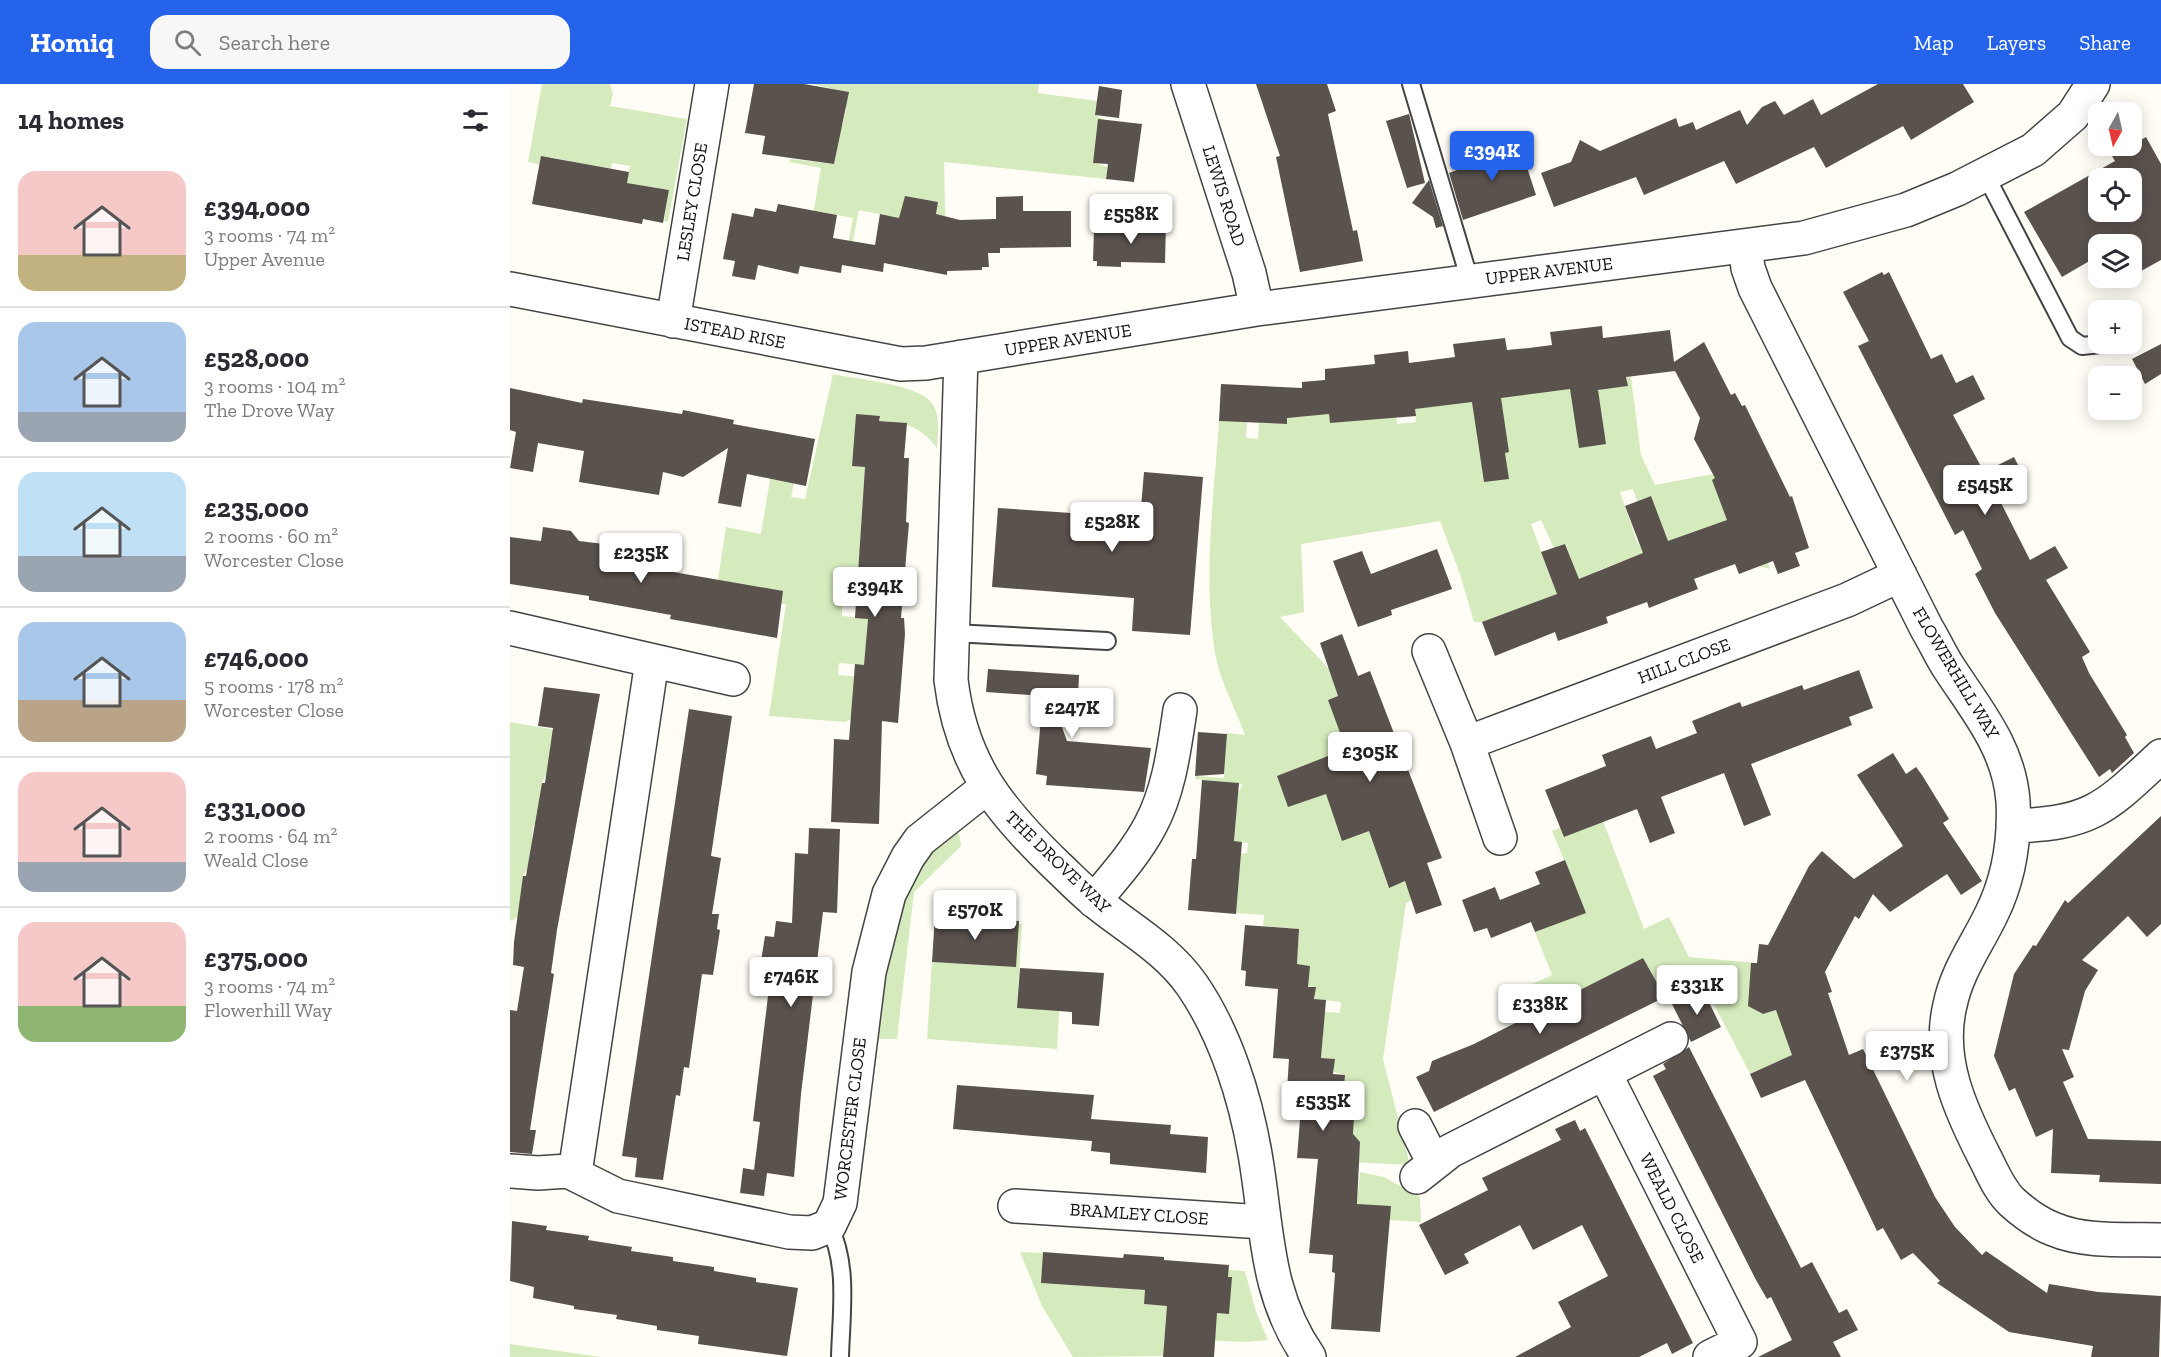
<!DOCTYPE html>
<html lang="en">
<head>
<meta charset="utf-8">
<style>
	:root { --surface:#fff; --page:#f7f7f7; --text:#2b2b33; --muted:#7c7c81; --line:#e1e1e2; --accent:#2563eb }
	body { margin:0; font-family:"Zilla Slab",serif; background:var(--page); color:var(--text); height:100vh; display:flex; flex-direction:column; font-size:22px; white-space:nowrap }
	* { box-sizing:border-box; margin:0 }
	p { font-size:20px; color:var(--muted) }
	.icon { flex:none; width:33px; height:33px; fill:none; stroke:currentColor; stroke-width:2; stroke-linecap:round; stroke-linejoin:round }
	.map { position:relative; flex:1; overflow:hidden }
	.sheet { display:flex; flex-direction:column; background:var(--surface); width:510px }
	.sheet>* { flex:none }
	.needle { width:39px; rotate:188deg }
	.buttons { position:absolute; left:1578px; top:18px; display:grid; gap:12px }
	.buttons a { display:grid; place-items:center; width:54px; height:54px; border-radius:12px; background:var(--surface); box-shadow:0 3px 15px #0003; font-size:30px }
	.price { position:absolute; translate:-50% -51px; padding:0 14px; border-radius:6px; background:#fff; color:#222; font-size:20px; line-height:39px; filter:drop-shadow(0 2px 3px #0008) }
	.price::after { content:''; position:absolute; left:50%; top:36px; width:18px; height:14px; margin-left:-9px; background:inherit; clip-path:polygon(0 0,100% 0,50% 100%) }
	.price.selected { background:var(--accent); color:#fff }
	ul { padding:0; list-style:none }
	li { display:flex; align-items:center; gap:18px; height:150px; padding:0 18px }
	li+li { border-top:2px solid var(--line) }
	li span { display:grid; place-items:center; flex:none; width:168px; height:120px; border-radius:18px; color:#555 }
	li>.icon { margin-inline-start:auto }
	span .icon { width:72px; height:72px; fill:#fffc; stroke-width:1 }
	li b { font-size:26px }
	h2 { display:flex; justify-content:space-between; align-items:center; height:72px; padding:0 18px; font-size:26px }
	header { display:flex; align-items:center; gap:36px; box-sizing:border-box; height:84px; padding:0 30px; background:var(--accent); color:#fff }
	header strong { font-size:28px }
	nav { display:flex; gap:33px; margin-inline-start:auto; font-size:21px }
	.search { width:420px; height:54px; background:var(--page); display:flex; align-items:center; gap:15px; box-sizing:border-box; padding:0 21px; border-radius:18px; color:var(--muted); font-size:22px }
	main { display:flex; flex:1; min-height:0 }
	.map>svg:first-child { display:block }
	.green { fill:#d5ebbd }
	.building { fill:#5a524d; fill-rule:evenodd }
	.lines { fill:none; stroke-linecap:round; stroke-linejoin:round }
	.service-casing { stroke:#444; stroke-width:20 }
	.minor-casing { stroke:#444; stroke-width:36 }
	.service { stroke:#fff; stroke-width:16 }
	.minor { stroke:#fff; stroke-width:33 }
	.labels { text-anchor:middle; stroke-width:6; stroke-linejoin:round; paint-order:stroke }
	.street-label { font-size:18px; fill:#111; stroke:#fff }
</style>
</head>
<body>
<header>
<strong>Homiq</strong>
<div class="search"><svg class="icon" aria-label="search" viewBox="0 0 24 24"><circle cx="10" cy="10" r="6"/><path d="M15 15l6 6"/></svg>Search here</div>
<nav><a>Map</a><a>Layers</a><a>Share</a></nav>
</header>
<main>
<section class="sheet">
<h2>14 homes<svg class="icon" aria-label="filters" viewBox="0 0 24 24"><path d="M4 7h16M4 17h16"/><circle cx="9" cy="7" r="2"/><circle cx="15" cy="17" r="2"/></svg></h2>
<ul>
<li><span style="background:linear-gradient(#f6c9c9 70%,#c2b280 0)"><svg class="icon" aria-label="home" viewBox="0 0 24 24"><path d="M3 11l9-7 9 7M6 9v11h12V9"/></svg></span><div><b>£394,000</b><p>3 rooms · 74 m²</p><p>Upper Avenue</p></div></li>
<li><span style="background:linear-gradient(#a9c7e8 75%,#9aa5b1 0)"><svg class="icon" aria-label="home" viewBox="0 0 24 24"><path d="M3 11l9-7 9 7M6 9v11h12V9"/></svg></span><div><b>£528,000</b><p>3 rooms · 104 m²</p><p>The Drove Way</p></div></li>
<li><span style="background:linear-gradient(#bfe0f5 70%,#9aa5b1 0)"><svg class="icon" aria-label="home" viewBox="0 0 24 24"><path d="M3 11l9-7 9 7M6 9v11h12V9"/></svg></span><div><b>£235,000</b><p>2 rooms · 60 m²</p><p>Worcester Close</p></div></li>
<li><span style="background:linear-gradient(#a9c7e8 65%,#b9a48a 0)"><svg class="icon" aria-label="home" viewBox="0 0 24 24"><path d="M3 11l9-7 9 7M6 9v11h12V9"/></svg></span><div><b>£746,000</b><p>5 rooms · 178 m²</p><p>Worcester Close</p></div></li>
<li><span style="background:linear-gradient(#f6c9c9 75%,#9aa5b1 0)"><svg class="icon" aria-label="home" viewBox="0 0 24 24"><path d="M3 11l9-7 9 7M6 9v11h12V9"/></svg></span><div><b>£331,000</b><p>2 rooms · 64 m²</p><p>Weald Close</p></div></li>
<li><span style="background:linear-gradient(#f6c9c9 70%,#8fb573 0)"><svg class="icon" aria-label="home" viewBox="0 0 24 24"><path d="M3 11l9-7 9 7M6 9v11h12V9"/></svg></span><div><b>£375,000</b><p>3 rooms · 74 m²</p><p>Flowerhill Way</p></div></li>
</ul>
</section>
<div class="map">
<svg width="1651" height="1273" viewBox="0 0 1651 1273">
	<rect width="100%" height="100%" fill="#fffdf5"/>
	<path class="green" d="M32,0H100L103,10L100,22L177,35L158,138L154,137L159,106L117,99L120,82L102,79L99,96L58,121L57,127L54,126L62,87L58,86L60,77L40,73L38,82L18,78Z
		M303,0H529L528,9L587,17L585,31L595,36H588L583,78L597,83L596,95L434,78L436,164L423,162L419,188H416L428,118L395,112L379,180L376,179L384,133L349,126L340,172L334,180L343,134L307,127L296,173L311,84L279,78L280,75L324,80L327,65L317,38L333,40L336,24L320,21L323,5Z
		M1116,286H1120L1131,371L1145,401L1224,386L1260,485L1153,459L1141,412L1127,417L1123,405L1110,408L1127,458L1135,469L1087,487L1089,494L1070,501L1056,460L1044,464L1031,436L1021,440L1047,510L973,538H964L950,490L930,437L791,460L794,528L770,533L824,590L847,592L824,600L828,612L818,616L884,763L867,770L878,803L897,797L904,815L896,819L873,975L900,1081L841,1078L850,1058L843,1052L844,1034L820,1032L834,1013L835,991L824,988V975L811,974L813,952L803,927L830,929L831,918L805,915V903L787,901L800,882L787,880L789,845L753,842L754,831L726,829L731,770L737,769L738,759L724,757L728,709L733,700L685,695L686,692L714,694L717,649L735,651C726,626 711,599 706,574C692,497 704,415 709,337L737,338L736,354L748,355L749,339L777,340V327L819,330L820,339L863,335L884,315L887,340L906,338L905,325L926,322L925,310H988L1022,298L1081,307L1117,302Z
		M323,290C346,295 406,300 421,318C431,331 428,348 427,364C411,342 394,338 369,337L370,333L346,331L342,381L355,383L346,522L332,521V532L353,534L358,532L354,584L352,581L329,579L328,591L352,593L341,635L335,638L259,632L276,520L205,516L216,443L251,450L261,390L284,399L281,413L295,415Z
		M0,638L46,646L38,693H35L32,699L28,740L23,742L20,787H16L13,792L9,833L0,837Z
		M1066,737H1093L1134,845L1159,833L1179,873L1270,881L1246,922L1248,928L1253,930L1267,926L1289,965L1246,1001L1196,905L1168,918L1163,909L1155,913L1133,874L1108,887L1109,890L1020,932L1009,906L1042,891L1025,848L1041,842L1056,780L1042,747Z
		M448,744L451,762L404,808L387,955H363L378,854L410,775Z
		M509,840H512L507,923L549,927L547,965L417,955L422,878L491,882Z
		M850,1088L874,1093L910,1113L911,1138L846,1134Z
		M510,1168L533,1169L531,1199L632,1206L635,1207V1220L698,1225L721,1193H718L719,1186L735,1187L746,1228L758,1256L734,1258L654,1254L653,1272L563,1273L532,1222Z
		M0,1260L91,1273H0Z"/>
	<path class="building" d="M244,0H294L339,8L324,80L252,70L255,52L235,49Z
		M746,0H817L826,27L818,30L843,147L847,146L853,177L790,188L766,73L770,72Z
		M1368,0H1453L1464,18L1401,56L1393,42L1316,84L1304,63L1226,100L1214,77L1134,111L1126,93L1044,123L1031,89L1061,78L1070,56L1090,67L1166,34L1169,43L1183,38L1186,46L1230,26L1237,41L1252,23L1265,17L1274,31L1303,15L1311,31Z
		M589,2L612,6L609,34L585,31Z
		M899,30L915,99L897,104L876,37Z
		M588,35L632,40L624,98L596,95L598,80L583,79Z
		M1636,53L1651,80V176L1622,192V160H1588V172L1552,193L1514,128L1605,77L1602,72ZM1588,94H1622V128H1588Z
		M993,61L996,70L1011,65L1026,111L953,136L939,89L958,82L955,74Z
		M31,72L119,88L117,99L159,106L153,139L133,135L132,140L22,120Z
		M919,96L933,142L926,144L923,133L902,119Z
		M395,112L428,118L426,130L450,136L486,135V113L513,112V127H561V163L490,164V169H478L479,183H472V186L437,187V191L374,179L373,188L332,181L331,189L290,182L288,190L248,181L245,196L222,192L225,177L213,175L222,129L243,133L245,124L266,128L268,120L327,131L323,154L365,161L370,130L389,134Z
		M626,136H656L655,179L611,178V183L587,182V177H583L584,145L626,147Z
		M1372,188L1374,191L1379,188L1421,275L1432,270L1446,299L1463,291L1475,315L1443,331L1474,388L1504,373L1517,399L1488,413L1520,476L1545,462L1558,484L1536,496L1580,568L1572,573L1579,589L1617,651L1615,653L1624,669L1602,689L1600,685L1589,693L1485,529L1465,490L1472,485L1453,446L1445,451L1348,262L1359,257L1333,208Z
		M1092,242L1093,254L1160,246L1164,278L1194,258L1221,311L1225,309L1232,322L1235,321L1280,413L1282,412L1299,464L1285,469L1290,482L1268,490L1263,477L1229,490L1225,480L1184,495L1188,505L1159,516L1139,524L1137,518L1096,533L1098,539L1048,557L1045,548L985,572L972,538L1047,510L1031,468L1055,460L1069,495L1133,469L1115,422L1141,412L1158,457L1217,436L1202,396L1205,394L1184,355L1190,334L1165,287L1116,293L1118,302L1088,306L1096,360L1069,364L1060,305L991,314L999,368L995,369L999,395L974,398L962,318L905,325L906,332L820,339L819,330L777,334V340L709,337L711,300L792,304V298L815,296V285L865,280L864,271L898,267L899,279L945,273L943,260L995,254L997,266L1019,264L1042,261L1040,248Z
		M1651,260V290L1635,300L1622,275Z
		M0,304L72,319L73,315L172,330L173,326L224,336L223,340L305,355L296,402L237,390L231,423L208,419L218,364L173,393L153,388L149,411L69,398L74,367L28,359L23,388L0,384L6,348L0,346Z
		M346,330L370,332L369,337L397,339L394,374H399L396,438L399,439L391,534H394L395,550L388,639L372,637L369,740L321,738L324,655L339,656L345,580L354,581L358,535L345,534L355,383L342,382Z
		M634,388L693,393L680,551L622,547L624,514L482,503L488,424L561,429L562,421L585,423L584,431L630,435Z
		M33,443L61,447L69,457L119,463L117,480L273,507L267,554L160,535L161,531L79,516V512L0,500V453L31,457Z
		M927,465L942,505L881,526L882,531L848,543L823,477L852,467L861,490Z
		M832,550L848,592L860,587L932,774L917,779L932,821L906,830L895,797L879,804L859,747L832,757L816,710L778,723L767,692L836,665L818,616L828,612L810,559Z
		M478,585L569,591L568,615L541,613L557,657L641,664L634,708L536,701L537,692L526,690L533,612L476,608Z
		M1349,586L1363,624L1339,633L1342,641L1241,680L1261,731L1234,742L1214,689L1151,713L1165,749L1140,759L1127,725L1054,753L1035,706L1096,682L1092,671L1141,652L1146,665L1187,649L1182,637L1230,618L1232,623L1292,601L1294,606Z
		M34,603L90,610L47,846L41,889L44,890L20,1046H26L22,1070L0,1068V926L7,927L14,883L3,881L4,858L13,792H16L32,699H35L43,644L28,642Z
		M179,625L222,632L201,772L211,774L202,830H209L207,845L210,846L203,891L192,890L179,984L174,983L170,1012L166,1011L153,1096L125,1093L127,1074L112,1072Z
		M688,648L717,650L714,690L685,692Z
		M1383,669L1396,690L1406,683L1412,691L1439,735L1433,739L1472,797L1451,811L1437,790L1380,828L1363,810L1349,835L1345,832L1315,888L1322,908L1318,909L1339,971L1353,965L1425,1113L1445,1143L1472,1171L1476,1167L1537,1209L1539,1200L1588,1208L1651,1212L1649,1273H1581L1583,1262L1499,1248L1427,1199L1430,1197L1403,1169L1391,1176L1373,1144L1367,1147L1295,996L1251,1014L1240,990L1282,971L1266,926L1253,930L1238,922L1241,879H1247L1249,860L1258,861L1299,782L1312,767L1344,795L1393,762L1347,691Z
		M692,696L729,699L724,757L732,758L726,830L678,826L682,775H686Z
		M1651,732V840L1637,853L1618,832L1572,876L1588,886L1575,907L1559,966L1552,965L1564,993L1553,998L1578,1055L1651,1057V1100L1589,1098L1590,1091L1541,1089L1543,1045L1526,1053L1505,1004L1499,1007L1484,972L1504,890L1523,861L1526,862L1555,816L1558,819Z
		M299,744L330,745L327,829L313,828L291,1010L284,1093L257,1089L254,1112L230,1109L233,1084L244,1086L250,1038L243,1037L258,912L246,909L255,852L264,853L266,837L282,839L285,769L298,770Z
		M1055,776L1076,829L1025,848L1021,838L981,854L977,844L964,848L952,816L985,803L990,816L1030,800L1025,788Z
		M425,831L509,837L506,883L422,878Z
		M735,841L789,845L787,880L800,882L798,903H806L804,915L816,916L811,974L825,975L823,990L835,991L832,1033L844,1034L843,1050L850,1058L847,1120L881,1122L870,1248L821,1245L825,1189L822,1188L823,1171L799,1169L808,1075L787,1074L791,1023L776,1022L779,975L763,974L768,905L735,902L736,887L731,886Z
		M1133,874L1155,913L924,1028L906,993L919,987L922,977L964,960Z
		M510,884L594,889L589,942L562,940V928L507,924Z
		M1193,906L1211,943L1181,958L1162,920Z
		M1179,963L1291,1184L1302,1178L1329,1229L1337,1225L1348,1246L1323,1258L1331,1273H1248L1282,1256L1261,1213L1257,1215L1246,1196L1143,992L1156,985L1153,980Z
		M447,1001L584,1011L581,1035L661,1041L660,1050L698,1053L696,1089L600,1080V1069L581,1067L582,1057L443,1045Z
		M1065,1036L1070,1047L1075,1044L1183,1259L1162,1270L1157,1259L1129,1273H1005L1061,1243L1048,1218L1098,1192L1072,1141L1023,1166L1010,1141L954,1170L959,1179L935,1191L909,1141L978,1106L972,1094L1051,1056L1045,1045Z
		M2,1137L37,1142L36,1146L79,1152L78,1156L122,1163L121,1167L163,1173V1177L204,1183V1187L246,1194V1198L288,1204L277,1272L188,1260L189,1252L147,1246V1242L106,1235L107,1231L64,1225V1222L23,1214L24,1203L0,1197Z
		M533,1168L613,1174L614,1170L654,1173V1176L719,1181L718,1193H722L719,1230L707,1229L704,1273H653L657,1222L634,1220L635,1206L531,1199Z"/>
	<g class="lines">
		<g class="service-casing">
			<path id="service" d="M901,0L960,197
				M1475,90L1560,254L1572,262L1591,260
				M443,549L597,557
				M319,1142C339,1181 331,1231 330,1273"/>
		</g>
		<g class="minor-casing">
			<path id="minor" d="M678,0L739,189L747,225
				M1235,162L1238,184L1245,204L1417,545C1425,558 1431,572 1439,584C1467,627 1499,664 1503,717C1505,757 1499,795 1481,831C1466,862 1447,887 1440,921C1427,975 1450,1025 1474,1072C1482,1087 1489,1106 1502,1118C1514,1129 1528,1139 1543,1145C1576,1159 1617,1155 1651,1156
				M0,205L391,280L416,279L747,225L1294,154L1396,126L1447,105L1523,66L1563,31L1583,0
				M163,237L202,0
				M451,273L441,596C451,679 488,725 546,781C559,793 572,807 586,818C618,844 657,865 682,901C715,949 735,1012 745,1070C758,1144 754,1208 799,1273
				M0,544L223,595
				M919,567L957,659L990,754
				M957,659L1337,516L1390,491
				M1504,742C1583,739 1595,724 1651,672
				M584,817C604,793 625,770 640,742C659,707 664,666 670,626
				M1095,990L1230,1258L1200,1273
				M905,1042L924,1079
				M0,1087L28,1089L58,1087L108,1112L279,1148L302,1149L319,1142L330,1119L359,888L379,810L398,773L410,756L477,703
				M65,1089L142,577
				M907,1093L940,1067L1161,955
				M505,1122L753,1138"/>
		</g>
		<use href="#service" class="service"/>
		<use href="#minor" class="minor"/>
	</g>
	<g class="labels">
		<g class="street-label">
			<text transform="translate(714 112) rotate(72)" y="6">LEWIS ROAD</text>
			<text transform="translate(182 118) rotate(-81)" y="6">LESLEY CLOSE</text>
			<text transform="translate(1039 187) rotate(-7)" y="6">UPPER AVENUE</text>
			<text transform="translate(225 249) rotate(11)" y="6">ISTEAD RISE</text>
			<text transform="translate(558 256) rotate(-9)" y="6">UPPER AVENUE</text>
			<text transform="translate(1174 577) rotate(-21)" y="6">HILL CLOSE</text>
			<text transform="translate(1446 589) rotate(59)" y="6">FLOWERHILL WAY</text>
			<text transform="translate(548 778) rotate(44)" y="6">THE DROVE WAY</text>
			<text transform="translate(340 1035) rotate(-83)" y="6">WORCESTER CLOSE</text>
			<text transform="translate(1162 1124) rotate(63)" y="6">WEALD CLOSE</text>
			<text transform="translate(629 1130) rotate(4)" y="6">BRAMLEY CLOSE</text>
		</g>
	</g>
</svg>
<div class="buttons">
<a><svg class="needle" viewBox="-14 -14 28 28"><path d="M0-13l5 13h-10z" fill="#e53935"/><path d="M0 13l5-13h-10z" fill="#7c7c81"/></svg></a>
<a><svg class="icon" aria-label="locate" viewBox="0 0 24 24"><circle cx="12" cy="12" r="6"/><path d="M12 2v4M12 18v4M2 12h4M18 12h4"/></svg></a>
<a><svg class="icon" aria-label="layers" viewBox="0 0 24 24"><path d="M12 4l9 5-9 5-9-5zM3 14l9 5 9-5"/></svg></a>
<a>+</a>
<a>−</a>
</div>
<b class="price selected" style="left:982px;top:98px">£394K</b>
<b class="price" style="left:621px;top:161px">£558K</b>
<b class="price" style="left:1475px;top:432px">£545K</b>
<b class="price" style="left:602px;top:469px">£528K</b>
<b class="price" style="left:131px;top:500px">£235K</b>
<b class="price" style="left:365px;top:534px">£394K</b>
<b class="price" style="left:562px;top:655px">£247K</b>
<b class="price" style="left:860px;top:699px">£305K</b>
<b class="price" style="left:465px;top:857px">£570K</b>
<b class="price" style="left:281px;top:924px">£746K</b>
<b class="price" style="left:1187px;top:932px">£331K</b>
<b class="price" style="left:1030px;top:951px">£338K</b>
<b class="price" style="left:1397px;top:998px">£375K</b>
<b class="price" style="left:813px;top:1048px">£535K</b>
</div>
</main>
</body>
</html>
